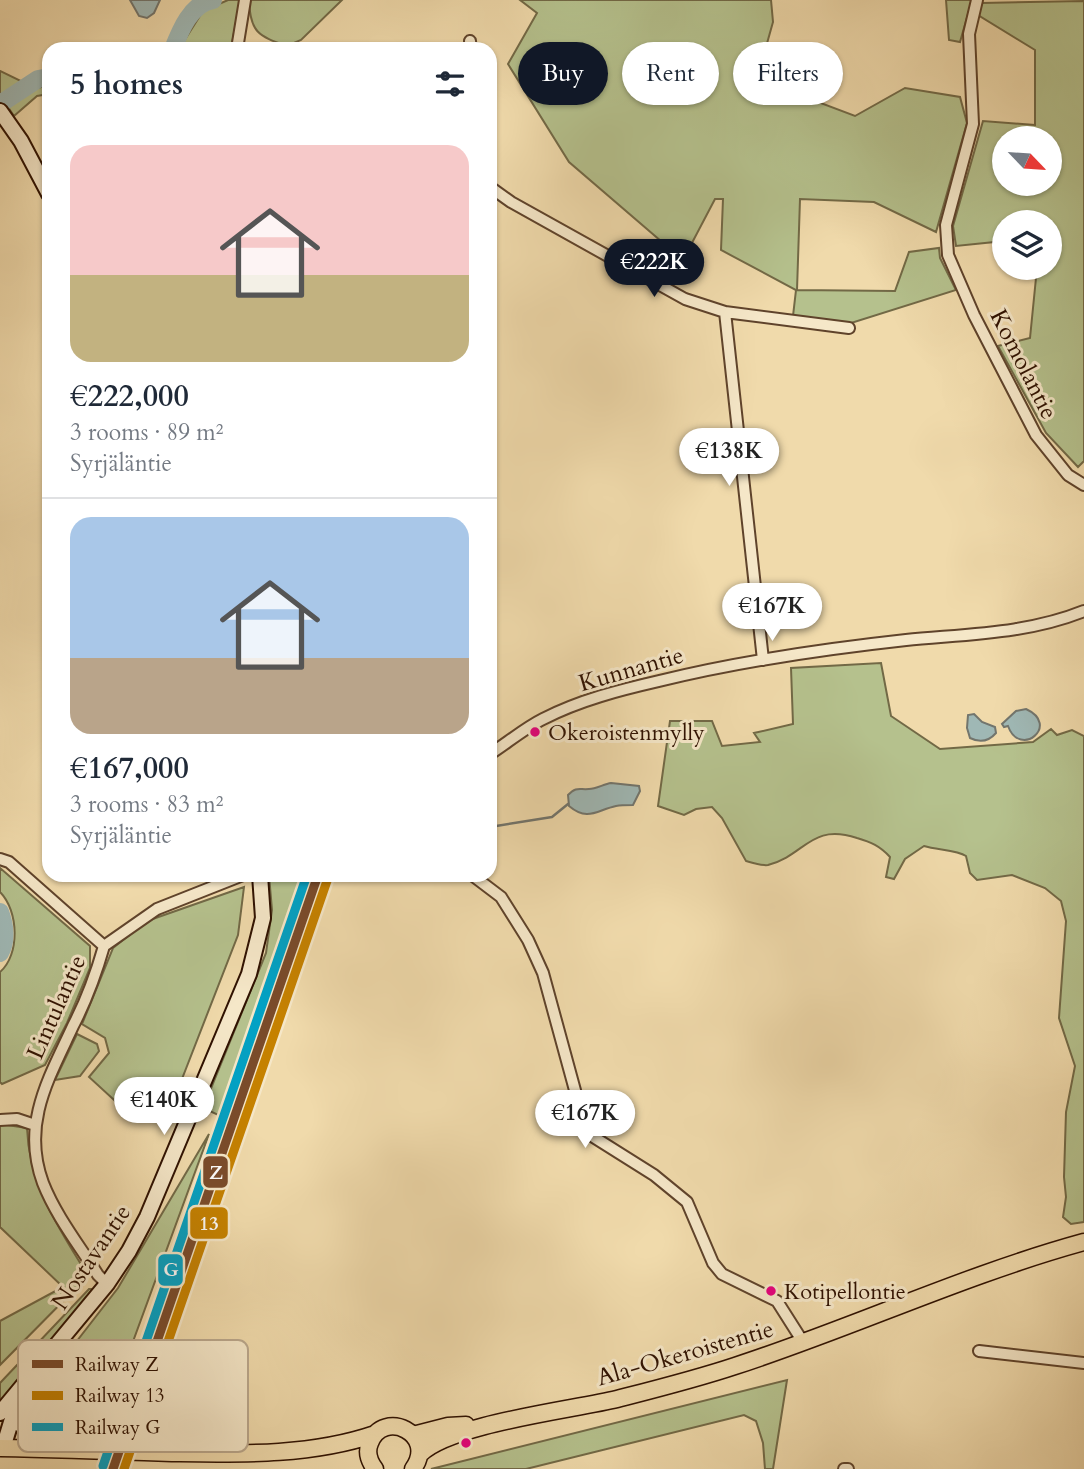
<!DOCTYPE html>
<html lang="en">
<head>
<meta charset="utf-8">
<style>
	:root { --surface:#fff; --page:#f2f2f3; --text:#1f2937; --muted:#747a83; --line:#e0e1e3; --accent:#111827 }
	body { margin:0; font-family:Cardo,serif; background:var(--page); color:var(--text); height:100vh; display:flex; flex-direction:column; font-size:26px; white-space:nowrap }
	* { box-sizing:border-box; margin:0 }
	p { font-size:23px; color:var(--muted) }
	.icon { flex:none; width:38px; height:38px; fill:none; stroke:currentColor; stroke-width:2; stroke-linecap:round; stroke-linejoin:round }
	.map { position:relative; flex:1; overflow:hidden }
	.panel { position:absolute; left:42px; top:42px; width:455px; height:840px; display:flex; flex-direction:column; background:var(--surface); border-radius:21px; box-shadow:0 2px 5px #0004 }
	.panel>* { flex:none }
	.guide { position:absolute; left:518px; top:42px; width:460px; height:63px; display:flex; gap:14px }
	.needle { width:46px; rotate:115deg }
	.fabs { position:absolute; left:992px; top:126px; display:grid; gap:14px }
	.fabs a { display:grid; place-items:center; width:70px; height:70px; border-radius:50%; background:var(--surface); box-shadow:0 2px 5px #0004; font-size:35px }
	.price { position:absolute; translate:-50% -60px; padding:0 16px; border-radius:24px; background:#fff; color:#222; font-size:23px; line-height:46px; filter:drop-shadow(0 2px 4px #0008) }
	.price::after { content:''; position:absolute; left:50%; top:42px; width:21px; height:16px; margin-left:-10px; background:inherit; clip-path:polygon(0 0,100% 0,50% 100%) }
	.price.selected { background:var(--accent); color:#fff }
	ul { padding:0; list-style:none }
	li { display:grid; align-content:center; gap:14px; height:371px; padding:0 28px }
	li+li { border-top:2px solid var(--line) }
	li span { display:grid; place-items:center; height:217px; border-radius:21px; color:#555 }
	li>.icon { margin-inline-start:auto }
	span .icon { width:126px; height:126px; fill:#fffc; stroke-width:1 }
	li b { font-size:30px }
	h2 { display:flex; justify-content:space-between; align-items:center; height:84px; padding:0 28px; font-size:30px }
	.pill { padding:0 24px; border-radius:32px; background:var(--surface); box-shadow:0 2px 5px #0004; font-size:24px; line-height:63px }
	.pill.selected { background:var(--accent); color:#fff }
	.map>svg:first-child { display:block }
	.green { fill:#b5c18d; stroke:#726946; stroke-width:2; fill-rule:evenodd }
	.water { fill:#9fb8b5; stroke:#72756d; stroke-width:2 }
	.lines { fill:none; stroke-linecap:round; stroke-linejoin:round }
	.stream { stroke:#72756d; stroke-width:2.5 }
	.river { stroke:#9fb8b5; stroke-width:18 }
	.street-casing { stroke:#5f432b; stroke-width:14 }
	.secondary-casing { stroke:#2f1100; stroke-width:18 }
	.primary-casing { stroke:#2f1100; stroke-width:19 }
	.street { stroke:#f5e7c8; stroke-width:10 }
	.secondary { stroke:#f5e7c8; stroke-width:14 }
	.primary { stroke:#f0daab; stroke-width:16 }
	.rail-1-casing { stroke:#f5e7c8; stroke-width:14 }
	.rail-2-casing { stroke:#f5e7c8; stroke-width:14 }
	.rail-3-casing { stroke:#f5e7c8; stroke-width:14 }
	.rail-1 { stroke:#7a4b2a; stroke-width:9 }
	.rail-2 { stroke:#c58100; stroke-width:9 }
	.rail-3 { stroke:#02a1c4; stroke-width:9 }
	.bus-dot { fill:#e5007d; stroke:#f5e7c8; stroke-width:2.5 }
	.labels { text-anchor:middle; stroke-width:6; stroke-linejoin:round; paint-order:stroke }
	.bus-label { font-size:22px; fill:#2f1100; stroke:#f5e7c8; text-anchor:start }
	.street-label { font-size:24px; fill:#2f1100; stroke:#f5e7c8 }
	.key { fill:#f5e7c8; stroke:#baa78c; stroke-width:2 }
	.key-label { font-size:19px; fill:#2f1100 }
	.line-badge { stroke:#f5e7c8; stroke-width:2.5 }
	.badge-label { font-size:19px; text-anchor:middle; font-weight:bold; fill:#fff }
</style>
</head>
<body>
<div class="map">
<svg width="1084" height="1469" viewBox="0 0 1084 1469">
	<rect width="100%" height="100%" fill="#f0daab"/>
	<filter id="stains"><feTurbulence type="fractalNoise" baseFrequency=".00286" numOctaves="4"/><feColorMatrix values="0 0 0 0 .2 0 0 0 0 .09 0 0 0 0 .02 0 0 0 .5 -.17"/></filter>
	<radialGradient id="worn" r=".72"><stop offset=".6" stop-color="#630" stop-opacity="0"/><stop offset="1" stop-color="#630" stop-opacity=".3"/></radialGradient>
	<path class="green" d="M228,0H240L231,49H179L203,11Z
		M249,0H342L301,40L287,46C258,36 250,32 249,0Z
		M520,0H771L773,22L757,79L855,116L905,88L960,97L967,123L936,232L874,202L800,199L797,290L895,291L909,252L939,248L940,258L956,290L848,324L793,316L796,290L721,250L723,199H715L683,260L569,162L508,64L537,13Z
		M946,0H972L960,42L949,40Z
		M1084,1V461L1078,467L1046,433L998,346L1030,338L1037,268H1050V222H1004V241L956,246L953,226L983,121L1035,125V50L978,15L982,3ZM1004,138H1050V184H1004Z
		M0,71L35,88L49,86V94L37,96L14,116L0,95Z
		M881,663L891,716L940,749L1033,742L1051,729L1057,735L1072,730L1084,736V1222L1071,1224L1063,1217L1066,1197L1064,1177L1066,1112L1075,1066L1059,1018L1066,921L1061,901L1045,888L1012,875L977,880L970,873L966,856C957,850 937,850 924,846L905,859L894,879L886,877L890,857C880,846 871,842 857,838C810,823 806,855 768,865C762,866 753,863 746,861L722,818L712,807L696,809L684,815L658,806L670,721H712L722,746L760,742L754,733L793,724L791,668Z
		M0,868L90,946V968L67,1023L45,1065L2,1084L0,1082V972C20,955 19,911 0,892Z
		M269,875H312L227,1119L203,1108L266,953L272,910Z
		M244,887L238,935L166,1120L148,1096L125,1110L89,1077L109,1053L105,1038L82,1024L113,948L147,921Z
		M77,1034L97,1044L99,1051L80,1076L55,1080Z
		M0,1124L27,1128C29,1187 59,1227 88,1276L0,1365V1321L63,1287L0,1227Z
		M209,1134L109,1407L122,1423L116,1438L68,1433L52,1424L39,1396L49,1377L118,1288Z
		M89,1289H92L89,1296L52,1339L0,1406V1383Z
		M787,1380L773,1469H765L763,1443L756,1421L744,1415L526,1469H431Z"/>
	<path class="water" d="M130,0H160L154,13L147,18L139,16Z
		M1026,709C1061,725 1020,759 1008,726L1004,727L1002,724L1016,711Z
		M974,714L982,722L995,727L996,733C989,741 980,743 970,738L967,728L968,715Z
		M611,783L639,786L640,791L633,805C628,805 621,805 616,806C597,810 588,822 569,806L568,795C577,786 579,790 589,789C596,789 604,784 611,783Z"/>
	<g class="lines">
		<path class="stream" d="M490,827L552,817L568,804"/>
		<path class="river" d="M173,49C180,31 191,3 213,0
			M0,104L38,79L49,77
			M0,912C5,925 7,941 0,953"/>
		<g class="street-casing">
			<path id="street" d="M977,0L969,34L973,124L946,225L948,255L974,315L1036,435L1068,475L1084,485
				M470,41L471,49
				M237,49L245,0
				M490,187L511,202L685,299L725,312L849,328
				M725,312L763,660
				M490,754C507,743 525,728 543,719C580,700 620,690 659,681C740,661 824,649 906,640C966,634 1027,634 1084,611
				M0,859L9,862L104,946C96,974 86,1001 73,1026C49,1078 21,1124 43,1183C56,1216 79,1245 98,1275L107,1284
				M472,875L501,897L528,940L543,973L582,1116L592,1136L654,1175L687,1202L713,1263L722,1274L777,1301L803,1342
				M104,946L157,909L243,875
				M0,1120L17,1119L35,1125
				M979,1351L1084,1363
				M844,1469H848"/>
		</g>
		<g class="secondary-casing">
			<path id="secondary" d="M0,111L21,141L49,194
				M23,1392C5,1428 33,1438 64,1446
				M0,1413L107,1284L129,1251L147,1217L249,974L263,918L260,875
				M3,1448L15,1409"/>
		</g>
		<g class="primary-casing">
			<path id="primary" d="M413,1435L448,1426L466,1425
				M0,1448C58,1449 115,1451 172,1453C240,1454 311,1456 375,1434
				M420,1454C450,1424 571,1410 617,1399C656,1389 696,1379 735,1366C852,1328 964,1275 1084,1242
				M375,1469C369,1461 366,1452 370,1443C383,1408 438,1434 413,1469"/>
		</g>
		<use href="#street" class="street"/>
		<use href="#secondary" class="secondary"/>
		<use href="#primary" class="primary"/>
		<g class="rail-1-casing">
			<path id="rail-1" d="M113,1469L318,875"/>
		</g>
		<g class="rail-2-casing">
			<path id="rail-2" d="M124,1469L328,878"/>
		</g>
		<g class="rail-3-casing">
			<path id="rail-3" d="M103,1466L307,875"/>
		</g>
		<use href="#rail-1" class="rail-1"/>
		<use href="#rail-2" class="rail-2"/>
		<use href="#rail-3" class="rail-3"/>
	</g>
	<g class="bus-dot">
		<circle cx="535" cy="732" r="6"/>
		<circle cx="771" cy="1291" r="6"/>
		<circle cx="466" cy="1443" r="6"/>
	</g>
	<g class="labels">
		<g class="bus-label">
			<text x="548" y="740">Okeroistenmylly</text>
			<text x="784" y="1299">Kotipellontie</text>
		</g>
		<g class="street-label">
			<text transform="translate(1024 364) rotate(63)" y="8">Komolantie</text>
			<text transform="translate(631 669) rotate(-16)" y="8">Kunnantie</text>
			<text transform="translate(56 1007) rotate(-66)" y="8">Lintulantie</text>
			<text transform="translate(91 1257) rotate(-56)" y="8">Nostavantie</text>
			<text transform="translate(685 1353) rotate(-16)" y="8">Ala-Okeroistentie</text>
		</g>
	</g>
	<rect x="18" y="1340" width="230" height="112" rx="10" class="key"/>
	<rect x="32" y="1360" width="31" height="8" fill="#7a4b2a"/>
	<rect x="32" y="1391" width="31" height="9" fill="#c58100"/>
	<rect x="32" y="1423" width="31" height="8" fill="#02a1c4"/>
	<g class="key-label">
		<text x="75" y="1371">Railway Z</text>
		<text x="75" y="1402">Railway 13</text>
		<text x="75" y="1434">Railway G</text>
	</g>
	<g class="line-badge">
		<rect x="202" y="1155" width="27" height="34" rx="7" fill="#7a4b2a"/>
		<rect x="189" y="1206" width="40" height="34" rx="7" fill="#c58100"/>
		<rect x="157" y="1253" width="27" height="34" rx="7" fill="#02a1c4"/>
	</g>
	<g class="badge-label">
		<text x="216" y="1179">Z</text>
		<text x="209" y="1230">13</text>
		<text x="171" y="1276">G</text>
	</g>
	<rect width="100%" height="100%" filter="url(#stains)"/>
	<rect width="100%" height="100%" fill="url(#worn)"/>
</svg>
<div class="fabs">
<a><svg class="needle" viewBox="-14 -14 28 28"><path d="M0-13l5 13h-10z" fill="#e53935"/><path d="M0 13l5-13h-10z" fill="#747a83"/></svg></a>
<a><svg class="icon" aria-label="layers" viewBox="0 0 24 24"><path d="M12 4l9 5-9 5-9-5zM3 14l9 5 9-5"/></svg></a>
</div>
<b class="price selected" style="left:654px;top:299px">€222K</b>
<b class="price" style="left:729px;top:488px">€138K</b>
<b class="price" style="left:772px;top:643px">€167K</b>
<b class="price" style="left:164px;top:1137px">€140K</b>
<b class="price" style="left:585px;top:1150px">€167K</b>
<div class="guide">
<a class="pill selected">Buy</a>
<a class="pill">Rent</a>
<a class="pill">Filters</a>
</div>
<section class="panel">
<h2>5 homes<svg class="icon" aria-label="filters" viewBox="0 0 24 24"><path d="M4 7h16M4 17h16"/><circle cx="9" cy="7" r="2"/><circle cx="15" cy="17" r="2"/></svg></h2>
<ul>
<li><span style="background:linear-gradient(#f6c9c9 60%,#c2b280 0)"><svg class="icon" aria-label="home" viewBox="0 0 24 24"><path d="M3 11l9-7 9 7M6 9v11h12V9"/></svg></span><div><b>€222,000</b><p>3 rooms · 89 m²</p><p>Syrjäläntie</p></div></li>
<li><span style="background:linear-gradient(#a9c7e8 65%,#b9a48a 0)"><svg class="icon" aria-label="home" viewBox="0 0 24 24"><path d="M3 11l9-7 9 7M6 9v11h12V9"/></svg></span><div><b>€167,000</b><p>3 rooms · 83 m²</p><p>Syrjäläntie</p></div></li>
</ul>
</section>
</div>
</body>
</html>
